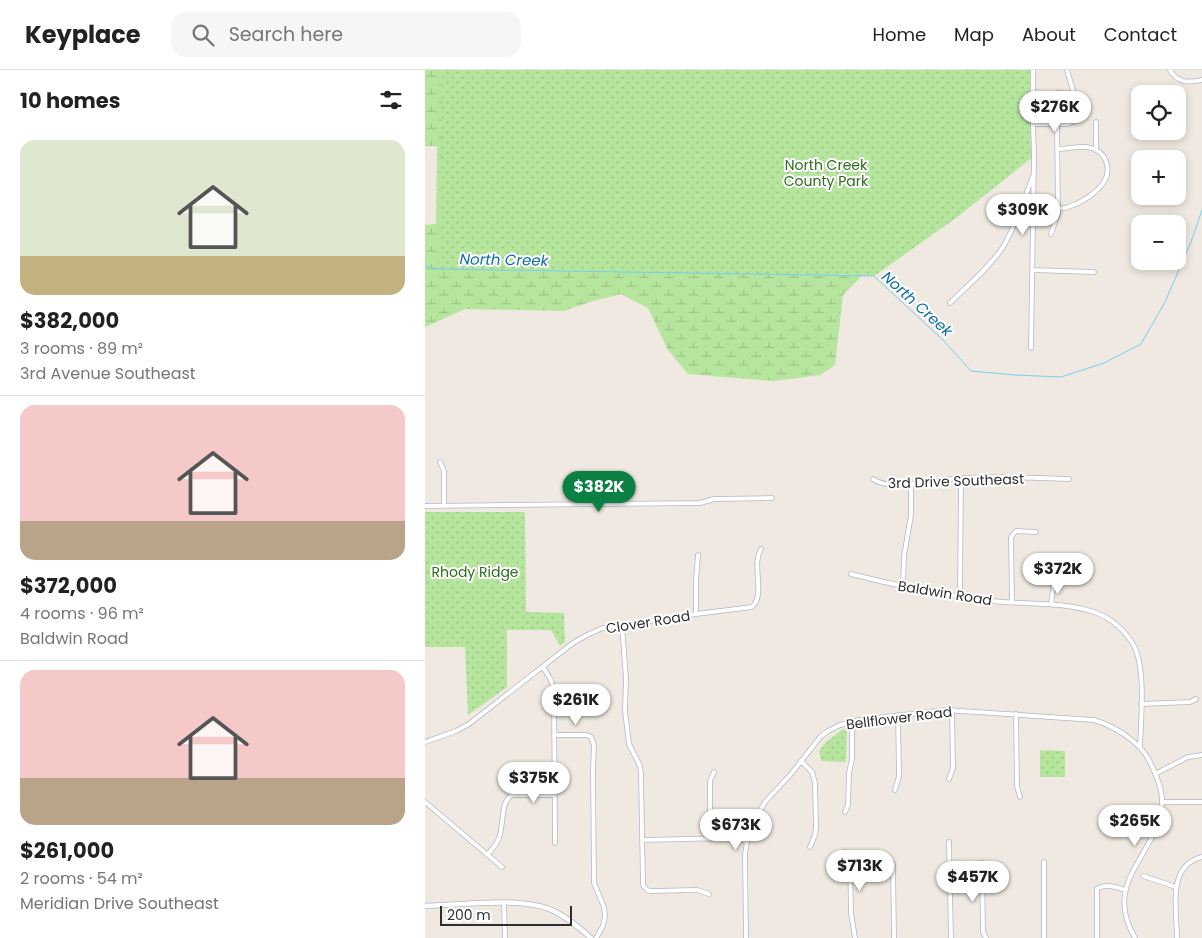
<!DOCTYPE html>
<html lang="en">
<head>
<meta charset="utf-8">
<style>
	:root { --surface:#fff; --page:#f6f6f6; --text:#222; --muted:#767676; --line:#e0e0e0; --accent:#0b8043 }
	body { margin:0; font-family:Poppins,sans-serif; background:var(--page); color:var(--text); height:100vh; display:flex; flex-direction:column; font-size:19px; white-space:nowrap }
	* { box-sizing:border-box; margin:0 }
	p { font-size:16px; color:var(--muted) }
	.icon { flex:none; width:28px; height:28px; fill:none; stroke:currentColor; stroke-width:2; stroke-linecap:round; stroke-linejoin:round }
	.map { position:relative; flex:1; overflow:hidden }
	.details { display:flex; flex-direction:column; background:var(--surface); width:425px }
	.details>* { flex:none }
	.tools { position:absolute; left:706px; top:15px; display:grid; gap:10px }
	.tools a { display:grid; place-items:center; width:55px; height:55px; border-radius:10px; background:var(--surface); box-shadow:0 2px 8px #0003; font-size:25px }
	.scale { position:absolute; left:15px; bottom:12px; width:132px; box-sizing:border-box; padding-left:5px; border:2px solid #2e2e2e; border-top:0; font-size:14px; line-height:18px; white-space:nowrap; color:#2e2e2e; -webkit-text-stroke:4px #fff; paint-order:stroke }
	.price { position:absolute; translate:-50% -42px; padding:0 11px; border-radius:18px; background:#fff; color:#222; font-size:16px; line-height:32px; filter:drop-shadow(0 1px 2px #0008) }
	.price::after { content:''; position:absolute; left:50%; top:30px; width:15px; height:11px; margin-left:-8px; background:inherit; clip-path:polygon(0 0,100% 0,50% 100%) }
	.price.on { background:var(--accent); color:#fff }
	ul { padding:0; list-style:none }
	li { display:grid; align-content:center; gap:10px; height:265px; padding:0 20px }
	li+li { border-top:1px solid var(--line) }
	li span { display:grid; place-items:center; height:155px; border-radius:15px; color:#555 }
	li>.icon { margin-inline-start:auto }
	span .icon { width:90px; height:90px; fill:#fffc; stroke-width:1 }
	li b { font-size:21px }
	h2 { display:flex; justify-content:space-between; align-items:center; height:60px; padding:0 20px; font-size:21px }
	header { display:flex; align-items:center; gap:30px; box-sizing:border-box; height:70px; padding:0 25px; background:var(--surface); border-bottom:1px solid var(--line) }
	header strong { font-size:24px }
	nav { display:flex; gap:28px; margin-inline-start:auto; font-size:18px }
	.search { width:350px; height:45px; background:var(--page); display:flex; align-items:center; gap:12px; box-sizing:border-box; padding:0 18px; border-radius:15px; color:var(--muted); font-size:19px }
	main { display:flex; flex:1; min-height:0 }
	.map>svg:first-child { display:block }
	.wetland { fill:url(#wetland-marsh) }
	.park { fill:url(#park-dots) }
	.lines { fill:none; stroke-linecap:round; stroke-linejoin:round }
	.stream { stroke:#75cff0; stroke-width:1 }
	.minor-casing { stroke:#b4b7c1; stroke-width:5.5 }
	.tertiary-casing { stroke:#b4b7c1; stroke-width:6 }
	.minor { stroke:#fff; stroke-width:4 }
	.tertiary { stroke:#fff; stroke-width:4.5 }
	.labels { text-anchor:middle; stroke-width:4; stroke-linejoin:round; paint-order:stroke }
	.park-label { font-size:14px; fill:#2c6e1b; stroke:#fff }
	.street-label { font-size:14px; fill:#2e2e2e; stroke:#fff }
	.water-label { font-size:15px; font-style:italic; fill:#0d6fa3; stroke:#fff }
</style>
</head>
<body>
<header>
<strong>Keyplace</strong>
<div class="search"><svg class="icon" aria-label="search" viewBox="0 0 24 24"><circle cx="10" cy="10" r="6"/><path d="M15 15l6 6"/></svg>Search here</div>
<nav><a>Home</a><a>Map</a><a>About</a><a>Contact</a></nav>
</header>
<main>
<section class="details">
<h2>10 homes<svg class="icon" aria-label="filters" viewBox="0 0 24 24"><path d="M4 7h16M4 17h16"/><circle cx="9" cy="7" r="2"/><circle cx="15" cy="17" r="2"/></svg></h2>
<ul>
<li><span style="background:linear-gradient(#dfe7d0 75%,#c2b280 0)"><svg class="icon" aria-label="home" viewBox="0 0 24 24"><path d="M3 11l9-7 9 7M6 9v11h12V9"/></svg></span><div><b>$382,000</b><p>3 rooms · 89 m²</p><p>3rd Avenue Southeast</p></div></li>
<li><span style="background:linear-gradient(#f6c9c9 75%,#b9a48a 0)"><svg class="icon" aria-label="home" viewBox="0 0 24 24"><path d="M3 11l9-7 9 7M6 9v11h12V9"/></svg></span><div><b>$372,000</b><p>4 rooms · 96 m²</p><p>Baldwin Road</p></div></li>
<li><span style="background:linear-gradient(#f6c9c9 70%,#b9a48a 0)"><svg class="icon" aria-label="home" viewBox="0 0 24 24"><path d="M3 11l9-7 9 7M6 9v11h12V9"/></svg></span><div><b>$261,000</b><p>2 rooms · 54 m²</p><p>Meridian Drive Southeast</p></div></li>
</ul>
</section>
<div class="map">
<svg width="777" height="868" viewBox="0 0 777 868">
	<defs>
		<pattern id="wetland-marsh" width="20" height="14" patternUnits="userSpaceOnUse" patternTransform="scale(1.25)"><rect width="20" height="14" fill="#b6e59e"/><path d="M1 5h8M5 5V1M11 12h8M15 12V8" fill="none" stroke="#9dc588"/></pattern>
		<pattern id="park-dots" width="8" height="8" patternUnits="userSpaceOnUse" patternTransform="scale(1.25)"><rect width="8" height="8" fill="#b6e59e"/><path d="M2 2h.1M6 6h.1" fill="none" stroke="#9dc588" stroke-width="1.8" stroke-linecap="round"/></pattern>
	</defs>
	<rect width="100%" height="100%" fill="#efe9e1"/>
	<path class="wetland" d="M0,0H489L459,183L418,225L410,295L395,305L349,311L263,304L243,280L223,238L196,224L165,232L139,241L40,239L0,257V155L11,154L12,76H0Z"/>
	<path class="park" d="M18,0H609V86L531,148L449,206L13,199Z
		M0,442H100L101,542L139,543L140,572L135,576L126,560H82V617L43,645L40,577H0Z
		M418,659L422,661L421,692L396,691L394,681L400,673Z
		M615,680L640,681V707H615Z"/>
	<g class="lines">
		<path class="stream" d="M0,196L13,199L449,206L519,271L546,301L590,305L636,307L679,293L716,274L740,232L766,172L777,140"/>
		<g class="minor-casing">
			<path id="minor" d="M745,0C752,13 764,13 777,10
				M632,23L649,24
				M671,52V80
				M608,138C619,138 633,141 643,137C659,132 687,115 682,95C681,89 677,83 671,80C661,74 644,79 633,79
				M626,164L633,143L632,54
				M607,200L669,202
				M525,233C543,215 564,198 578,177C591,155 599,129 608,106
				M606,278L609,86L608,54H643L647,52C656,37 646,15 642,0
				M15,392L19,401V436
				M448,409C464,422 515,409 536,408C571,406 608,408 644,409
				M0,436L275,433L289,429L347,428
				M426,504C472,516 520,525 567,531C601,535 636,531 669,542C685,547 701,561 709,576C721,599 716,650 715,677
				M478,516L479,486L486,445V415
				M535,526L536,408
				M587,532L586,467L591,461L611,462
				M626,534L631,497
				M271,544V510L273,485
				M197,556L201,608L200,641L204,674L215,696L216,704L218,815L222,820L225,821L272,820L284,824
				M118,597L126,610L129,621L130,773
				M716,634L765,632L771,629
				M591,644L592,716L595,727
				M129,665H162L166,667L169,675L168,699L169,813L179,837L180,846L178,856L171,868
				M0,672L31,661L44,654L148,573L162,565L178,558L271,544L327,537C341,525 326,495 336,479
				M376,691L387,702L390,713L391,757L390,765L385,777
				M730,704L763,687L777,685
				M524,709L528,698L527,640
				M470,720L474,706L473,645
				M0,732L77,797
				M737,732H777
				M420,742L423,735L424,703L427,689V651
				M285,769V711L289,702
				M217,770L305,768L321,771
				M524,772L526,868
				M420,782L425,793L426,843L430,868
				M63,784C67,779 72,774 74,768C79,756 75,729 88,725H130
				M619,792V868
				M557,793L558,862L561,868
				M468,794L469,868
				M718,806L751,817
				M79,833L80,868
				M321,868L320,784L324,760L340,732L366,704L396,666L403,661L415,655L434,650L521,640L669,650C689,656 714,671 724,690C730,702 738,719 737,733C733,786 676,810 710,868
				M672,868V819C679,813 692,817 700,820
				M752,868C752,840 741,796 777,787"/>
		</g>
		<g class="tertiary-casing">
			<path id="tertiary" d="M608,54V0
				M0,836C36,835 97,826 129,841C143,848 155,858 166,868"/>
		</g>
		<use href="#minor" class="minor"/>
		<use href="#tertiary" class="tertiary"/>
	</g>
	<g class="labels">
		<g class="park-label">
			<text x="401" y="100">North Creek<tspan x="401" dy="16">County Park</tspan></text>
			<text x="50" y="507">Rhody Ridge</text>
		</g>
		<g class="street-label">
			<text transform="translate(531 411) rotate(-2)" y="5">3rd Drive Southeast</text>
			<text transform="translate(520 523) rotate(9)" y="5">Baldwin Road</text>
			<text transform="translate(223 552) rotate(-9)" y="5">Clover Road</text>
			<text transform="translate(474 648) rotate(-7)" y="5">Bellflower Road</text>
		</g>
		<g class="water-label">
			<text transform="translate(79 190) rotate(1)" y="5">North Creek</text>
			<text transform="translate(492 234) rotate(42)" y="5">North Creek</text>
		</g>
	</g>
</svg>
<div class="tools">
<a><svg class="icon" aria-label="locate" viewBox="0 0 24 24"><circle cx="12" cy="12" r="6"/><path d="M12 2v4M12 18v4M2 12h4M18 12h4"/></svg></a>
<a>+</a>
<a>−</a>
</div>
<div class="scale">200 m</div>
<b class="price" style="left:630px;top:63px">$276K</b>
<b class="price" style="left:598px;top:166px">$309K</b>
<b class="price on" style="left:174px;top:443px">$382K</b>
<b class="price" style="left:633px;top:525px">$372K</b>
<b class="price" style="left:151px;top:656px">$261K</b>
<b class="price" style="left:109px;top:734px">$375K</b>
<b class="price" style="left:710px;top:777px">$265K</b>
<b class="price" style="left:311px;top:781px">$673K</b>
<b class="price" style="left:435px;top:822px">$713K</b>
<b class="price" style="left:548px;top:833px">$457K</b>
</div>
</main>
</body>
</html>
